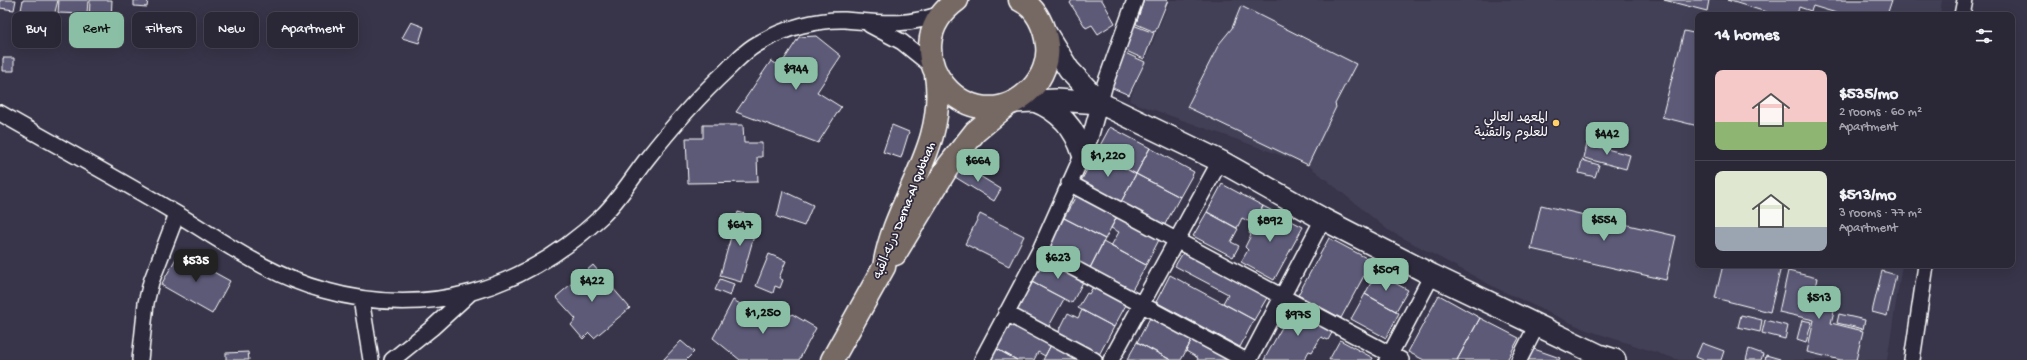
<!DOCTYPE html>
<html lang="en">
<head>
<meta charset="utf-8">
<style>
	:root { --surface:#2a2737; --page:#363342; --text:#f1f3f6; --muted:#a5a5ad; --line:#464452; --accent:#8abfa5 }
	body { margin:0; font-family:"Gochi Hand","Playpen Sans Arabic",sans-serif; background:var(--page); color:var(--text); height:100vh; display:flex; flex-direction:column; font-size:15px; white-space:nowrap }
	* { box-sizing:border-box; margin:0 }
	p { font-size:13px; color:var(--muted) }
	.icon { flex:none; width:22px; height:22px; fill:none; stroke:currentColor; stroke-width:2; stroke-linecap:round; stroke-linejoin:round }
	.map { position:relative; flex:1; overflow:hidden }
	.details { position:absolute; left:1695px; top:12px; width:320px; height:256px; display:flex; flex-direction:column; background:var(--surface); border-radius:8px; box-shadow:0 4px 16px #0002,0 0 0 1px var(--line) }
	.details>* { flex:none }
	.top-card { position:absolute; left:12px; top:12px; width:380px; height:36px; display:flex; gap:8px }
	.price { position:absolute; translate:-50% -34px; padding:0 9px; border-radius:8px; background:var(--accent); color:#111; font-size:13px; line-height:26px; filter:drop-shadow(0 1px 2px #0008) }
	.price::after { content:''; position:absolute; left:50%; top:24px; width:12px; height:9px; margin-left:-6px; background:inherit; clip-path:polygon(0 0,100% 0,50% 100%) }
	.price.selected { background:#222; color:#fff }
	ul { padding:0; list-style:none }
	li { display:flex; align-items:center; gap:12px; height:100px; padding:0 20px }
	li+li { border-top:1px solid var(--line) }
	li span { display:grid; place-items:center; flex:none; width:112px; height:80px; border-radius:8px; color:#555 }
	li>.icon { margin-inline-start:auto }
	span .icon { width:48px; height:48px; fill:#fffc; stroke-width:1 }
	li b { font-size:17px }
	h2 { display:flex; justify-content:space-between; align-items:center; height:48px; padding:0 20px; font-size:17px }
	.pill { padding:0 14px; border-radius:8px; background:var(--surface); box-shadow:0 4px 16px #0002,0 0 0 1px var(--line); font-size:14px; line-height:36px }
	.pill.selected { background:var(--accent); color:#111 }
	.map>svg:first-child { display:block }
	.built { fill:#423f57 }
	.building { fill:#5b5a77; stroke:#fff }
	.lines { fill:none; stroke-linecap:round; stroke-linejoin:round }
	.street-casing { stroke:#fff; stroke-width:18 }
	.secondary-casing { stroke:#fff; stroke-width:24 }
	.primary-casing { stroke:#fff; stroke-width:25 }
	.street { stroke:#2f2a3d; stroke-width:15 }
	.secondary { stroke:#2f2a3d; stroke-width:21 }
	.primary { stroke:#766964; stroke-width:22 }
	.poi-dot { fill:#ffd166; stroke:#2f2a3d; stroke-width:1.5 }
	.labels { text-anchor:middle; stroke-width:3.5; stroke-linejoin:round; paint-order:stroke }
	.poi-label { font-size:13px; fill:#fff; stroke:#2f2a3d; text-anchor:end }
	.street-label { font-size:13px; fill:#fff; stroke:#2f2a3d }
</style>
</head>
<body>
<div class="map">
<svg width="2027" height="360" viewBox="0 0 2027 360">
	<rect width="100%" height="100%" fill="#383449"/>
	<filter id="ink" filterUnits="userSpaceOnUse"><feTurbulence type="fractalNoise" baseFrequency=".025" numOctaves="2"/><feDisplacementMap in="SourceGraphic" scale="8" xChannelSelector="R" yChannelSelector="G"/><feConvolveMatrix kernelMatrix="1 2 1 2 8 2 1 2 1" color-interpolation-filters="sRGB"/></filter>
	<g filter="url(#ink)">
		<path class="built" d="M1170,0H1942L1940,15H1698V265H1902L1887,360H1679L1584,329L1496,288L1388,230L1308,165L1129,101Z"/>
		<path class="building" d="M0,0H16L14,10L0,8Z
			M23,0H58L54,16L21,10Z
			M59,0H88L87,14L58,13Z
			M90,0H112L111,21L89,19Z
			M134,0H148L147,7L134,6Z
			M1072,0H1102L1115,23L1098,34L1092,25L1086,28L1070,3Z
			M1144,0H1168L1155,32L1136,24Z
			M1664,0H1709L1707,11Z
			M1727,0H1892L1887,15H1843L1813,6L1811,11L1799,7L1797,15H1776Z
			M1241,6L1356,64L1335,104L1336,107L1308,165L1187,107L1219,44L1232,28Z
			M411,22L424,27L419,43L402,38Z
			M1133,25L1154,33L1144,59L1124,50Z
			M1684,31L1698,34V126L1662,117Z
			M816,36L841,56L817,92L841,107L818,143L736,112L771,61L780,66L799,37Z
			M1123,52L1145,62L1129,95L1108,86Z
			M3,58H14V71H3Z
			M703,125H743L744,143H762V157H757L758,182L688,183L686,138H703Z
			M892,125L909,132L901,158L883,152Z
			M1110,127L1150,148L1136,174L1096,153Z
			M1587,144L1630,155L1626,169L1584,158Z
			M1150,148L1194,172L1180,197L1136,174Z
			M1096,153L1136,174L1121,202L1081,181Z
			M1582,160L1599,165L1595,177L1579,173Z
			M962,165L1001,189L994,201L955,177Z
			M1136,174L1180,197L1164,226L1121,202Z
			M1222,184L1263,206L1254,224L1242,218L1237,228L1207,212Z
			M783,191L813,205L804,226L777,217Z
			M1078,192L1119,213L1105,239L1064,218Z
			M1541,205L1676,236L1666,280L1531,249Z
			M1263,206L1303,227L1274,280L1241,262L1248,250L1245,247L1251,235L1249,233Z
			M738,212L759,218L741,282L720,276Z
			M1207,212L1238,229L1231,242L1239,246L1233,257L1193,236Z
			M1119,213L1161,236L1146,265L1111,246L1119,232L1111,228Z
			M980,214L1024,236L1009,266L965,244Z
			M1064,218L1105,239L1090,268L1049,246Z
			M1329,238L1372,261L1341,318L1298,295Z
			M1103,242L1146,265L1132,290L1090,268Z
			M1184,251L1268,296L1254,320L1223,303L1228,294L1175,266Z
			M179,253L230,281L212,314L161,285Z
			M769,254L786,261L779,278L783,280L780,288L775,286L773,293L756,286Z
			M1043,256L1085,278L1072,303L1030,281Z
			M593,265L630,308L594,338L589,333L583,339L571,325L576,319L556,297Z
			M1723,265H1772L1781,267L1770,312L1715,298Z
			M1788,271L1817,278L1812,302L1835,307L1831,323L1863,331L1856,360H1841L1807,352L1814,320L1779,312Z
			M1882,271L1896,275L1887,316L1872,312Z
			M1376,273L1408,290L1396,311L1365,294Z
			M1170,275L1254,320L1240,347L1156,302Z
			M720,279L734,284L730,296L715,290Z
			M1030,281L1064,299L1048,328L1014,309Z
			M1094,285L1127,303L1114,327L1078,308L1087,293L1089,294Z
			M1365,294L1399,313L1386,338L1351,319Z
			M1439,295L1480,318L1457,360H1424L1408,352Z
			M733,300L753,311L755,308L767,315L769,311L787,322L792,314L816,328L799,360H740L713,338Z
			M1293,307L1334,329L1328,340L1321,337L1312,352L1309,351L1304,360H1264Z
			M1082,310L1114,327L1099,355L1058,333L1068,313L1078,318Z
			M1839,314L1865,320L1863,329L1837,323Z
			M1741,315L1762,320L1760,332L1738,327Z
			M1151,316L1193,338L1181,360H1171L1137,342Z
			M1480,318L1519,338L1507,360H1457Z
			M1010,320L1052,343L1045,356L1038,352L1034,360H1017L995,348Z
			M1765,320L1788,326L1785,339L1762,333Z
			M1802,320L1812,322L1806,342L1797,339Z
			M1193,338L1233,360H1197L1198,358L1186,351Z
			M1340,340L1373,358L1372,360H1329Z
			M681,341L694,352L686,360H663Z
			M1137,342L1171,360H1127Z
			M1052,343L1085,360H1043Z
			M1702,343L1724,351L1721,360H1703L1696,357Z
			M995,348L1017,360H989Z
			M1534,349L1560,358L1559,360H1528Z
			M1749,349L1763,354L1761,360H1746Z
			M248,352L249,360H226V353Z
			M1766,355L1780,359V360H1765Z"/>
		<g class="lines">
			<g class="street-casing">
				<path id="street" d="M1962,15L1965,0
					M870,25L902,42L933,67
					M0,113C59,147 119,179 177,214C224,242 270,276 323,290C428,320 523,290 602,216C619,200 632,178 646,160C671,128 697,98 727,70C737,60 748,48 761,42C785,28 817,19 845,20C883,23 906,27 943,13
					M1069,183L1401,360
					M1040,250L1245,360
					M361,299L371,360
					M1006,313L1094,360
					M140,360L146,303L151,282L177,214
					M392,360L432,328L469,294
					M982,360L1040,250L1090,138L1105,84L1135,0
					M1111,360L1220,161
					M1249,360L1323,219
					M1387,360L1432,275
					M1519,360L1537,325
					M1912,360L1926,265"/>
			</g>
			<g class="secondary-casing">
				<path id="secondary" d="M1046,33L1069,70L1100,103L1220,161L1323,219L1432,275L1599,355L1615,360
					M1035,101C1060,111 1075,128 1083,154
					M1013,102L1056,100L1100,103"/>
			</g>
			<g class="primary-casing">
				<path id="primary" d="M957,0C886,51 971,149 1031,89C1042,78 1049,61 1047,45C1045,28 1037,8 1020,0
					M895,254L949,165L975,132L1006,106
					M832,360L884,267C895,197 947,150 936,75"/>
			</g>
			<use href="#street" class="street"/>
			<use href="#secondary" class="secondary"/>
			<use href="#primary" class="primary"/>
		</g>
	</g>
	<circle class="poi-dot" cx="1556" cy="123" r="4"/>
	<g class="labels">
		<g class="poi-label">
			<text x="1548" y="121">المعهد العالي<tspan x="1548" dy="15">للعلوم والتقنية</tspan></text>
		</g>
		<g class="street-label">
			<text transform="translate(903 210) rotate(-68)" y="5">درنه-القبه Derna-Al Qubbah</text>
		</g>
	</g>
</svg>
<b class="price" style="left:796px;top:91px">$944</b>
<b class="price" style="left:1607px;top:156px">$442</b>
<b class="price" style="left:1108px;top:178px">$1,220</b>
<b class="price" style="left:978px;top:183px">$664</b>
<b class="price" style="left:1604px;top:242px">$554</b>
<b class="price" style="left:1270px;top:243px">$892</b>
<b class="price" style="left:740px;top:247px">$647</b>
<b class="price" style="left:1058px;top:280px">$623</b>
<b class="price selected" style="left:196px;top:283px">$535</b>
<b class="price" style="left:1386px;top:292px">$509</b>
<b class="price" style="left:592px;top:303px">$422</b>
<b class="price" style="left:1819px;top:320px">$513</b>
<b class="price" style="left:763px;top:335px">$1,250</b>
<b class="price" style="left:1298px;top:337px">$975</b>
<div class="top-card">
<a class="pill">Buy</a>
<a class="pill selected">Rent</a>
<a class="pill">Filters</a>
<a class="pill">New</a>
<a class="pill">Apartment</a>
</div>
<section class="details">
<h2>14 homes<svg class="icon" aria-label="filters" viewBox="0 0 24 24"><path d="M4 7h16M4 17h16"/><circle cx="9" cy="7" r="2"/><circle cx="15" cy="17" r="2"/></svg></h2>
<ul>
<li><span style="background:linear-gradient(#f6c9c9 65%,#8fb573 0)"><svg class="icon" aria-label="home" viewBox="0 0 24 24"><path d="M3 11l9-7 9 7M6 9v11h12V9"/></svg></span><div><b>$535/mo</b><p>2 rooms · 60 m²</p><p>Apartment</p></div></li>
<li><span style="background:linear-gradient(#dfe7d0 70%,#9aa5b1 0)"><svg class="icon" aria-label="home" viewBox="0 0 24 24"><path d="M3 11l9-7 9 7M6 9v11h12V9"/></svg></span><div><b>$513/mo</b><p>3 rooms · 77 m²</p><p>Apartment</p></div></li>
</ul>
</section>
</div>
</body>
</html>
